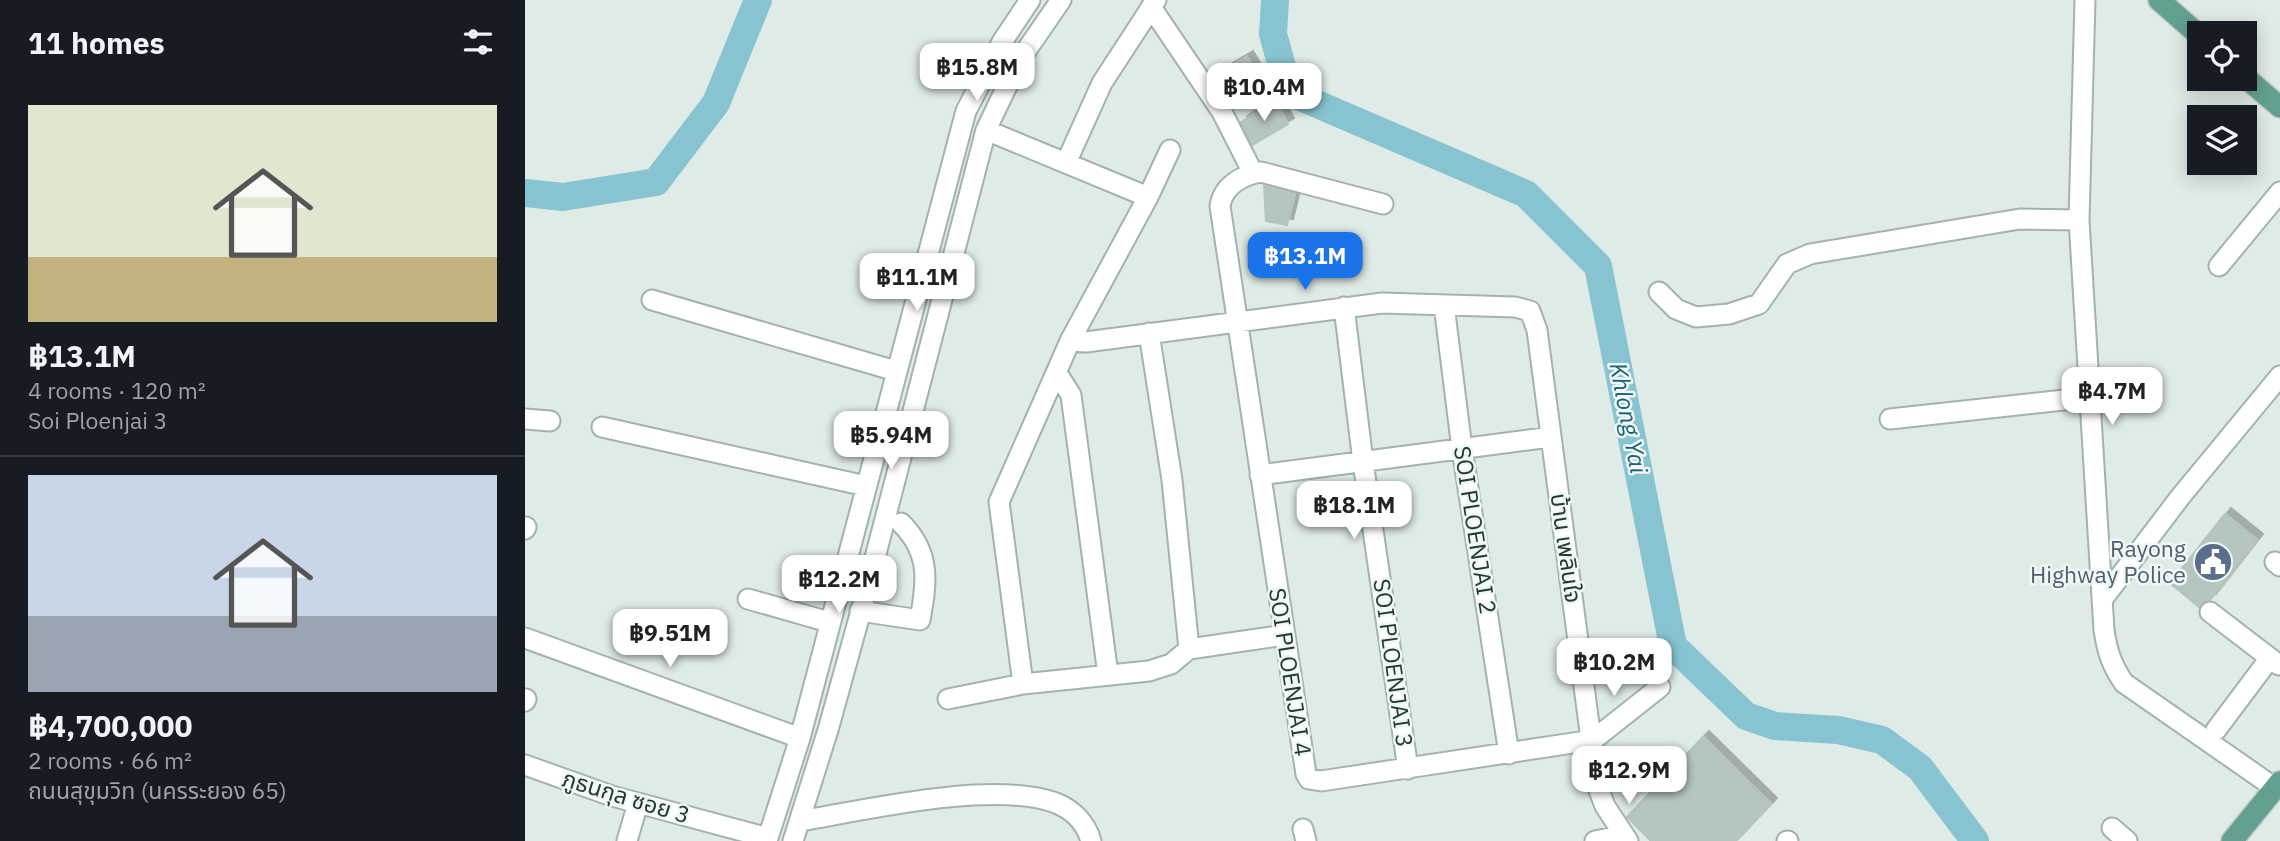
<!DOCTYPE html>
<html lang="en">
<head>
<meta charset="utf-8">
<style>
	:root { --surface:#171b24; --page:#20242c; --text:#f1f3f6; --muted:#9ea1a6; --line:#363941; --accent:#1a73e8 }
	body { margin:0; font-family:"IBM Plex Sans","Noto Sans Thai",sans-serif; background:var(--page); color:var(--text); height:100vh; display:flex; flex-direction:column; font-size:26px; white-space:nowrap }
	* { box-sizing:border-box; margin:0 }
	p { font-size:23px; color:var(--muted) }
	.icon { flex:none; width:38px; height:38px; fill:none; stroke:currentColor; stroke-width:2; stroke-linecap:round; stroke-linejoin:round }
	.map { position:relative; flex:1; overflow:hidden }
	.side { display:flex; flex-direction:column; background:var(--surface); width:525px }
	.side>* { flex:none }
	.buttons { position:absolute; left:1662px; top:21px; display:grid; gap:14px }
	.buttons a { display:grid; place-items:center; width:70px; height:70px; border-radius:0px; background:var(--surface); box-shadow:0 4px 18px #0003; font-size:35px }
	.price { position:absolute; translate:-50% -60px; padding:0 16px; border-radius:14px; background:#fff; color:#222; font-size:23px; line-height:46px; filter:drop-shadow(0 2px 4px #0008) }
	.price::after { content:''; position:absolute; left:50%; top:42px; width:21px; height:16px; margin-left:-10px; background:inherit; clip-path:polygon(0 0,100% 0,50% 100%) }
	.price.selected { background:var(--accent); color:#fff }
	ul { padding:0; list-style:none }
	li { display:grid; align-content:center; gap:14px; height:371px; padding:0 28px }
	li+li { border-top:2px solid var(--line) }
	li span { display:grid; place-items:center; height:217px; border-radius:0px; color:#555 }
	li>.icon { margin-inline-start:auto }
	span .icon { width:126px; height:126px; fill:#fffc; stroke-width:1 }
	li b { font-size:30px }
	h2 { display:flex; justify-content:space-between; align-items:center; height:84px; padding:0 28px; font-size:30px }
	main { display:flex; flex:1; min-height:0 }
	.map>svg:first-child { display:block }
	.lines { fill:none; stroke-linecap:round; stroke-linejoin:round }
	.river { stroke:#87c3d0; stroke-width:28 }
	.building { fill:#b5c5bf; stroke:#b2c4bd; stroke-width:2; filter:url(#shadow) }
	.minor-casing { stroke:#a2b3ad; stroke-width:23 }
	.major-casing { stroke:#c1c8c6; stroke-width:24 }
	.minor { stroke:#fff; stroke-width:19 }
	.major { stroke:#64a092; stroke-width:21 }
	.labels { text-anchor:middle; stroke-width:5; stroke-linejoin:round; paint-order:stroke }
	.street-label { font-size:23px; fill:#203b34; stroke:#f0f7f4 }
	.service-label { font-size:23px; fill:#4e5e75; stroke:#f0f7f4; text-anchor:end }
	.water-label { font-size:24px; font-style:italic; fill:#1b6476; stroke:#f0f7f4 }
</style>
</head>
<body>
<main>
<section class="side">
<h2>11 homes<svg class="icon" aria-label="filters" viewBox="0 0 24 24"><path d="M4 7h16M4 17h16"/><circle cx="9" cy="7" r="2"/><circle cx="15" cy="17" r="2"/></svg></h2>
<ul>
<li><span style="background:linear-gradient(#dfe7d0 70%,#c2b280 0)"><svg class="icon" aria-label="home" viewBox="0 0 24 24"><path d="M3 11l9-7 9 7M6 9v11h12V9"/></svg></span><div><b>฿13.1M</b><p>4 rooms · 120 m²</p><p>Soi Ploenjai 3</p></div></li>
<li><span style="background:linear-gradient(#c9d6e8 65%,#9aa5b1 0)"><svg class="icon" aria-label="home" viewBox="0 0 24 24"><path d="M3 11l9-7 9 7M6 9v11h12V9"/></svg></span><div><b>฿4,700,000</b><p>2 rooms · 66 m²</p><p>ถนนสุขุมวิท (นครระยอง 65)</p></div></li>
</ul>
</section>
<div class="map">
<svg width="1755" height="841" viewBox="0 0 1755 841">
	<defs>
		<filter id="shadow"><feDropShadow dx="6" dy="-6" stdDeviation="0" flood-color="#0004"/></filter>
	</defs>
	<rect width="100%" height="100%" fill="#dfebe6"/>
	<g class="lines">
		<path class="river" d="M750,0L748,34L764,92L1001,194L1073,266L1148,646L1221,716L1250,726L1313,730L1357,740L1395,768L1450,841
			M0,193L38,197L131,182L191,103L233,0"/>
	</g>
	<path class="building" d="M722,57L733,75L700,94L688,77Z
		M750,100L763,124L727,145L716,122Z
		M739,185L770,193L762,225L741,221Z
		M1700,514L1732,540L1685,600L1680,601L1674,607L1645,583Z
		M1178,737L1246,804L1211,841H1126L1102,817Z"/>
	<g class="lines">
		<g class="minor-casing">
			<path id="minor" d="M1560,0L1554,220L1579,630C1582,651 1587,666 1599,683L1750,788
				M626,7L697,112L728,173
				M461,130L623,197
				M541,163L577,83L631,0
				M858,204L736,172C717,175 698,186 695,206L781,774L784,779L796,781L1068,740L1135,687
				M1694,266L1755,192
				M1134,292L1151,309L1171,317L1204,314L1234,304L1262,264L1285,254L1495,219L1554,220
				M127,300L371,371
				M919,305L937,449L984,754
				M819,307L838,462L883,769
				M624,333L647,480L664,649
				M545,341L561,342L857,303L990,307L1005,311L1012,330L1072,785L1080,806L1103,841
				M532,373L546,395L583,675
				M0,419L25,421
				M1365,419L1566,397
				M77,427L341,486
				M735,475L1026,437
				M0,529L1,527
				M1750,562L1755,566
				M223,599L304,622
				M1577,600L1656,496L1755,376
				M335,611L395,620C402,582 406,553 376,523
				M1685,612L1754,665
				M0,638L275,738
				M498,684L474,502L545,341L623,197L645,150
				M423,699L498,684L624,671L646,664L664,649L760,635
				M0,701L1,699
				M1691,730L1745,658
				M0,765L87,796L243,838
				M275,821C340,810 470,780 531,803C548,810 561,823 566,841
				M1587,828L1602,841
				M778,829L781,841
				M102,841L113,803
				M242,841L275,738L441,111L477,42L505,0
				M268,841L303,730L339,600L461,130L494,61L536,0
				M1070,841L1099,835
				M1262,841H1263"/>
		</g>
		<g class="major-casing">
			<path id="major" d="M1634,0L1675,36
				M1720,77L1755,107
				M1707,841L1755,782"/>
		</g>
		<use href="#minor" class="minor"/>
		<use href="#major" class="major"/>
	</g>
	<defs>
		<g id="civic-disc" transform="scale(2.0125)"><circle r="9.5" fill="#5c6f8a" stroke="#f0f7f4"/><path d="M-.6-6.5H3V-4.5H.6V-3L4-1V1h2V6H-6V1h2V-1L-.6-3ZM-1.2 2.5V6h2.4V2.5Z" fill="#fff"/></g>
	</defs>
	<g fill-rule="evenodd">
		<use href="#civic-disc" x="1688" y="562"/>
	</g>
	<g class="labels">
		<g class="street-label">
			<text transform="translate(950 530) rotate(81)" y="8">SOI PLOENJAI 2</text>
			<text transform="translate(1041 548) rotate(82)" y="8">บ้าน เพลินใจ</text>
			<text transform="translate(868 663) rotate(82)" y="8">SOI PLOENJAI 3</text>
			<text transform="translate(765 672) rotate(81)" y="8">SOI PLOENJAI 4</text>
			<text transform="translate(101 797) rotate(17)" y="8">ภูธนกุล ซอย 3</text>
		</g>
		<g class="service-label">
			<text x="1661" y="557">Rayong<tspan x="1661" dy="26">Highway Police</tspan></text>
		</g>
		<g class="water-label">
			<text transform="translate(1103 418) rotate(79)" y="8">Khlong Yai</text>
		</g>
	</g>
</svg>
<div class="buttons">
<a><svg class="icon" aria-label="locate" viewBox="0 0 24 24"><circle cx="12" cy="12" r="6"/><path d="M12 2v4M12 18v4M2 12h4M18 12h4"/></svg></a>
<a><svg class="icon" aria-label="layers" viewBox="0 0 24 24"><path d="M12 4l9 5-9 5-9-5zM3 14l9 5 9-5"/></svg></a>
</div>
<b class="price" style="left:452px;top:103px">฿15.8M</b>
<b class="price" style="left:739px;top:123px">฿10.4M</b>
<b class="price selected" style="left:780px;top:292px">฿13.1M</b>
<b class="price" style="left:392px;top:313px">฿11.1M</b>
<b class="price" style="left:1587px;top:427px">฿4.7M</b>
<b class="price" style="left:366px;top:471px">฿5.94M</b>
<b class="price" style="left:829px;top:541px">฿18.1M</b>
<b class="price" style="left:314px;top:615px">฿12.2M</b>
<b class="price" style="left:145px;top:669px">฿9.51M</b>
<b class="price" style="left:1089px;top:698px">฿10.2M</b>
<b class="price" style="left:1104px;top:806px">฿12.9M</b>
</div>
</main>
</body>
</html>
